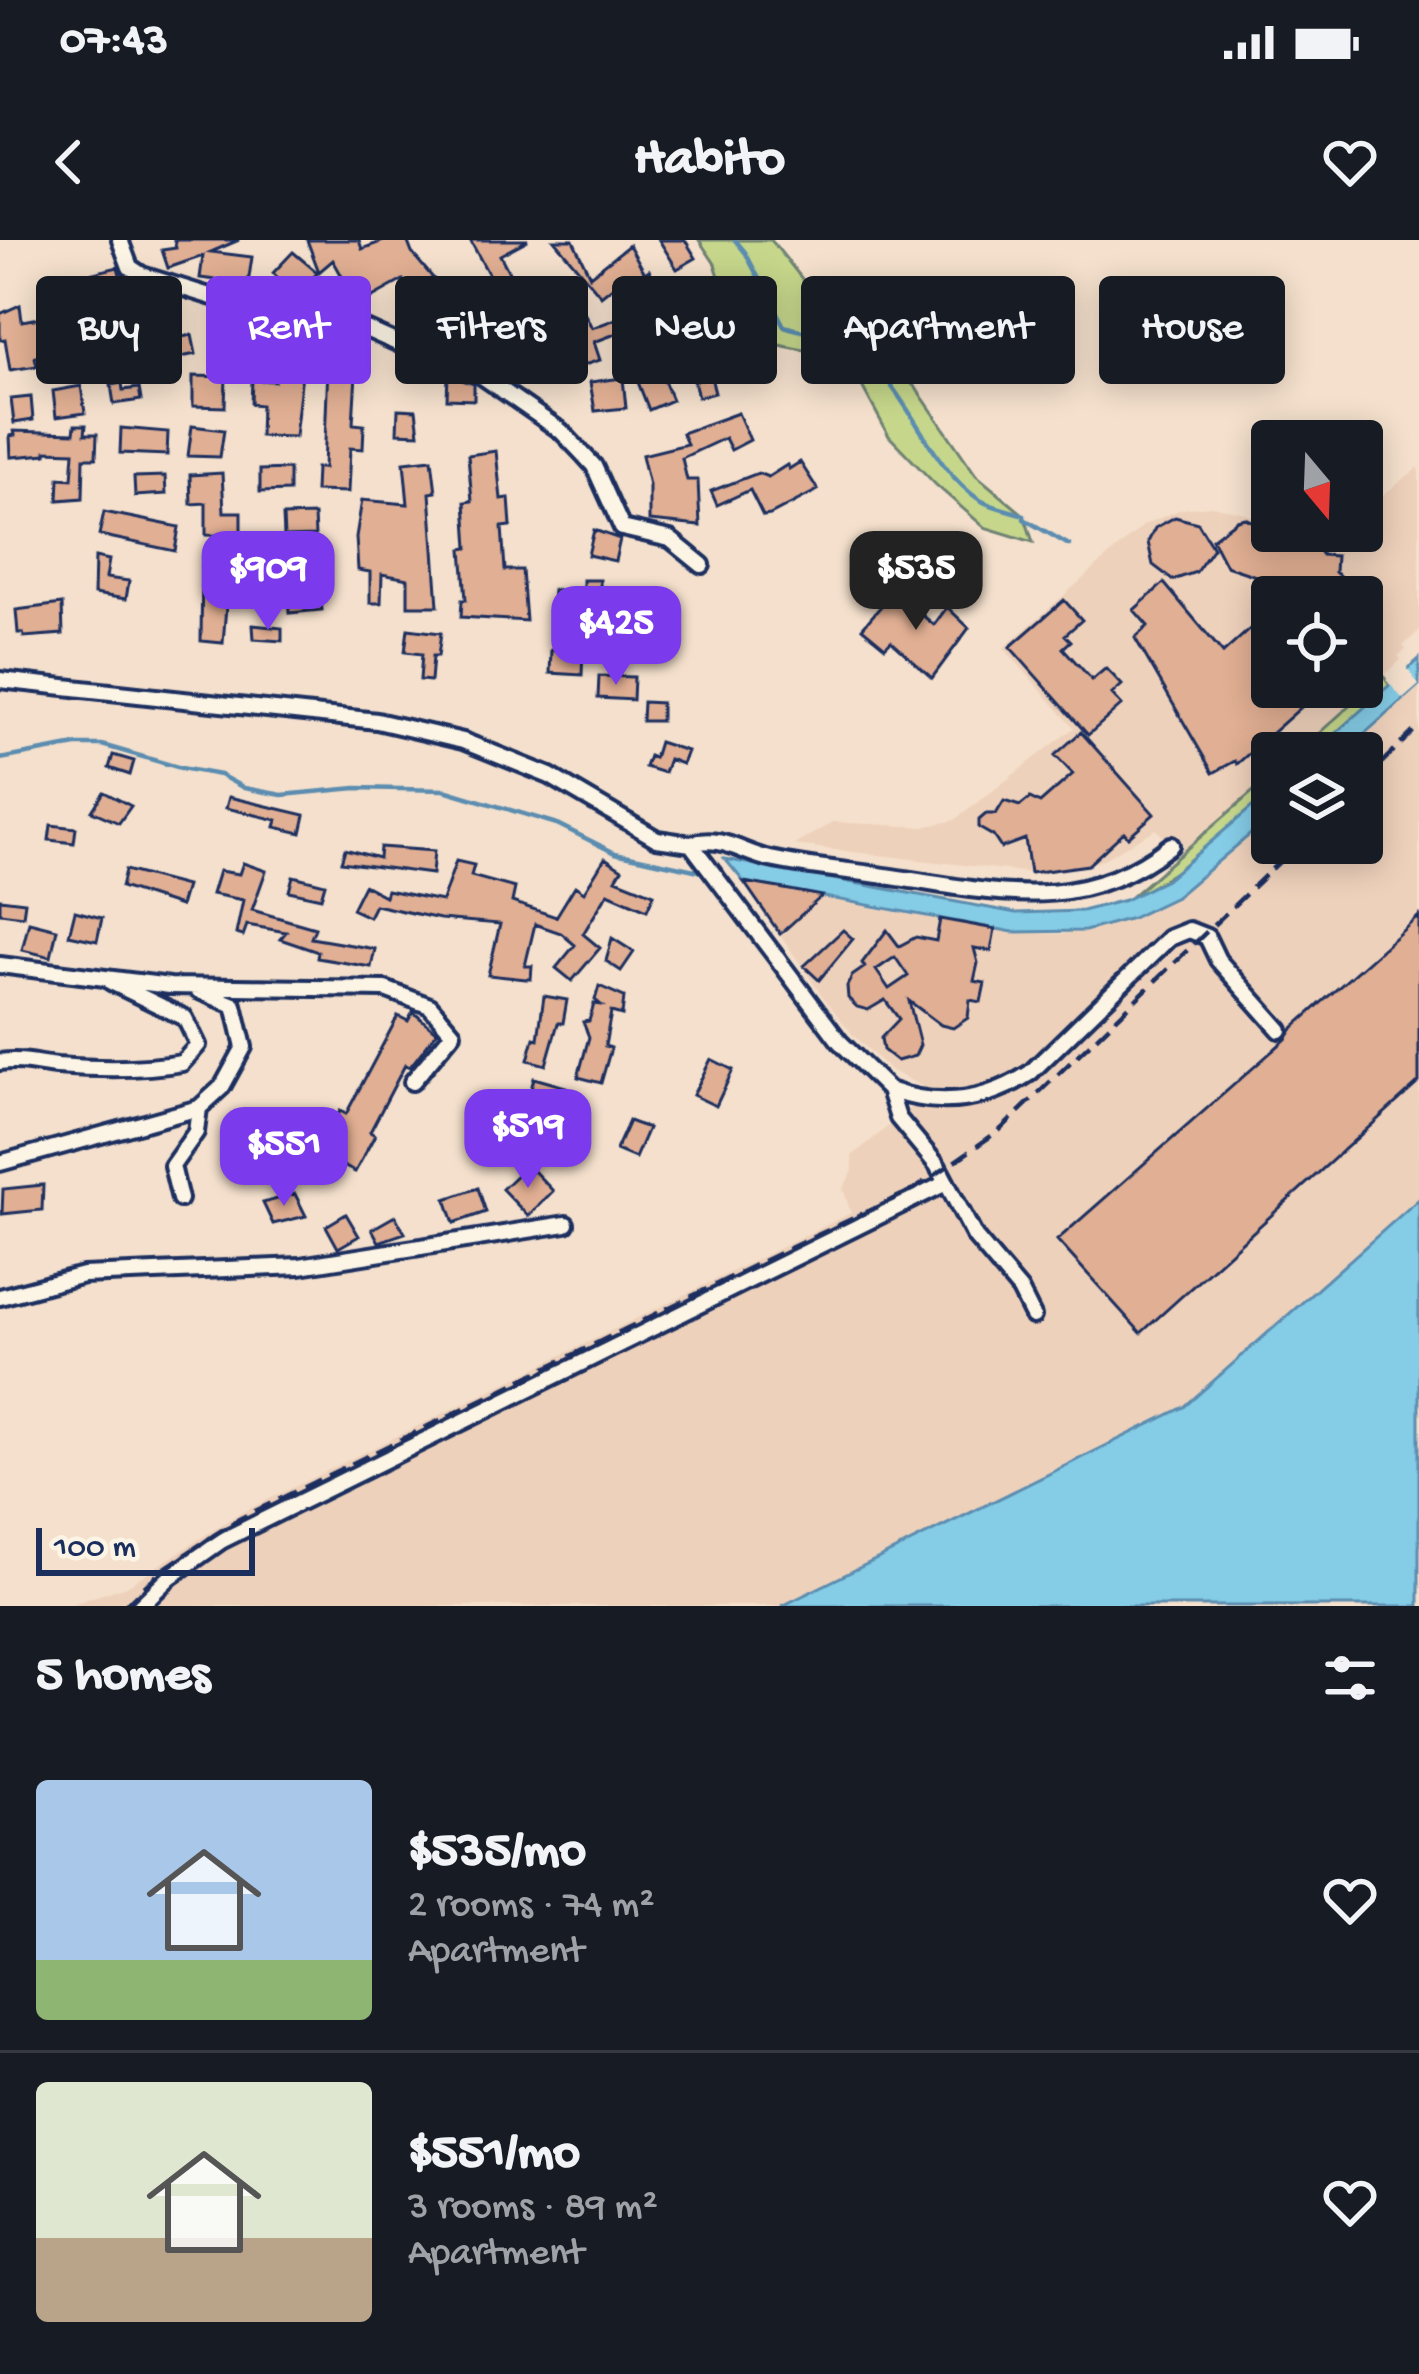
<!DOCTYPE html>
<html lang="en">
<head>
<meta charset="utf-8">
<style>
	:root { --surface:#171b24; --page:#20242c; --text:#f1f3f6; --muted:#9ea1a6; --line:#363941; --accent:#7c3aed }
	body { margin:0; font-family:"Gochi Hand",sans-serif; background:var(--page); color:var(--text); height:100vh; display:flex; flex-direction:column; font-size:45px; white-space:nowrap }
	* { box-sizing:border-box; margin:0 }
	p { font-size:39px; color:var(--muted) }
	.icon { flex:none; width:66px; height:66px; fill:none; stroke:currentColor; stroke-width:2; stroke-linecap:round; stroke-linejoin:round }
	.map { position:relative; height:1366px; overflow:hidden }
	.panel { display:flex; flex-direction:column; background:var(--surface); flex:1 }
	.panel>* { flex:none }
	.top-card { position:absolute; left:36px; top:36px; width:1347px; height:108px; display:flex; gap:24px }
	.needle { width:78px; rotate:161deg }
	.controls { position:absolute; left:1251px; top:180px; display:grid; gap:24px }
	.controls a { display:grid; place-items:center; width:132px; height:132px; border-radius:12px; background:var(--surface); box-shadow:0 6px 30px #0003; font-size:60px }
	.scale { position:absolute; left:36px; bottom:30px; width:219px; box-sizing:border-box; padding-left:12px; border:6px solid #1b2f5e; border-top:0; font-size:33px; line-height:42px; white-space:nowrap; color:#1b2f5e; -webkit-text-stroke:9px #fcf5e5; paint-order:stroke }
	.price { position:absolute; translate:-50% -102px; padding:0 27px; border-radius:24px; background:var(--accent); color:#fff; font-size:39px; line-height:78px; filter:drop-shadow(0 3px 6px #0008) }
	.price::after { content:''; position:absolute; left:50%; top:72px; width:36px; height:27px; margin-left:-18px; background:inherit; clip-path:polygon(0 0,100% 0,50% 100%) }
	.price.active { background:#222; color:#fff }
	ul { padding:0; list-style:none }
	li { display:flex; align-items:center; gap:36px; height:300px; padding:0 36px }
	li+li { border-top:3px solid var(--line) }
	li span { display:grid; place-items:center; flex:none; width:336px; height:240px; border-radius:12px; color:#555 }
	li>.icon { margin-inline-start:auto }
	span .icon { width:144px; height:144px; fill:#fffc; stroke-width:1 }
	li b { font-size:51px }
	h2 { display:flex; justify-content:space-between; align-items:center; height:144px; padding:0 36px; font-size:51px }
	.pill { padding:0 42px; border-radius:12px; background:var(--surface); box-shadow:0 6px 30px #0003; font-size:42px; line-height:108px }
	.pill.active { background:var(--accent); color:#fff }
	.status { display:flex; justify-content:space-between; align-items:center; height:84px; padding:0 60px; background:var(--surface); direction:ltr }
	.status svg { height:33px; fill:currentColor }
	header { display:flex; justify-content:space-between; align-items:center; height:156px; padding:0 36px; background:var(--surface); font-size:54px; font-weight:700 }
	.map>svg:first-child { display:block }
	.built { fill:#eed1bb; fill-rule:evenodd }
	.green { fill:#c6d78b; stroke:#708374; stroke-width:3 }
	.water { fill:#85cce6; stroke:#5b8db0; stroke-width:3 }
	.pier { fill:#f4e0cc }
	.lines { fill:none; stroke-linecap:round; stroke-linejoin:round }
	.stream { stroke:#5b8db0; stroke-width:4.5 }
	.building { fill:#e1af93; stroke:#1b2f5e; stroke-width:3; fill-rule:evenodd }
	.minor-casing { stroke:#1b2f5e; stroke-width:22 }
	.minor { stroke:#fcf5e5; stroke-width:14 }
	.rail { stroke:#1b2f5e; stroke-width:4.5; stroke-dasharray:18 9; stroke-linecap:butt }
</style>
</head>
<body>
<div class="status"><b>07:43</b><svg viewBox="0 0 49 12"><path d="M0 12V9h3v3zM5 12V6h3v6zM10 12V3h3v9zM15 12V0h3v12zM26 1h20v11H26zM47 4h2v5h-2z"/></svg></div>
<header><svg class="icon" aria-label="back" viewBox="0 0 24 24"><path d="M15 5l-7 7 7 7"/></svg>Habito<svg class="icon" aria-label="heart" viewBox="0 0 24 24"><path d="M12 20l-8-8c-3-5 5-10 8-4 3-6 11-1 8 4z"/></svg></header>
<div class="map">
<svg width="1419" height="1366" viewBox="0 0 1419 1366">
	<rect width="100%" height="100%" fill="#f4e0cc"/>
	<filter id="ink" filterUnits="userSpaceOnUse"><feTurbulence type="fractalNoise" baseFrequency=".00833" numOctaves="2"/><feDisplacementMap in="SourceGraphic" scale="24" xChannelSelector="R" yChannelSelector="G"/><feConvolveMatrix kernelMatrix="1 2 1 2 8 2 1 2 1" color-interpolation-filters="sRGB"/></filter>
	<g filter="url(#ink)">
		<path class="built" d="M1419,227V391L1403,406L1406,410L1398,416L1401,420L1297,513H1272V535L1181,616L1156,589L1100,621L1040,634L794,605L833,582L923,587L955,580L1074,488L1004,408L1144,285L1181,269L1211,266L1241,272L1272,284V291H1289L1320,304L1336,291H1362V271ZM1272,357H1362V447H1272Z
			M1419,445V959L1184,1167L782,1366H66L127,1346L235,1276L851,973L843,948L853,931L852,916L918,862L923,847L890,830L853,795L820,753L744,642L1013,692L1061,694L1111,685L1176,657L1272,576V603H1362V513H1343Z"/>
		<path class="green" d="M699,0H771L803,40L916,148L976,235L1024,275L1033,302L984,287L936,245L889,196L856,135L838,117L774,104L730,70L715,24Z
			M1383,436L1390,445L1313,513H1297Z
			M1272,535V550C1228,589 1186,633 1131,657Z"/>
		<path class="water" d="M1419,419V445L1343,513H1313Z
			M1272,550V576L1176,657L1132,678L1085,691L1013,692L744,642L725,619L1016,673L1082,671L1125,660L1166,640Z
			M1419,959V1366H782L1184,1167Z"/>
		<path class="pier" d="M1404,424L1419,445L1403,459L1386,440Z"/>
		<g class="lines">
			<path class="stream" d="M735,0L745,12L784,86C803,92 828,96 846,105C908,138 923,223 980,260C993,268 1011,270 1024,275V279L1069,305
				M0,519L76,505H102L181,528L220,535L244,548L282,555L356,548L444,550L557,584L615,613L704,632"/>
		</g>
		<path class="building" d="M174,0H239L211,12L252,17L248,44L200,38L203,16L168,28L162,10L176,8Z
			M307,0H359L362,9L386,0H407L412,13L433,38L408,51L403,40L358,65L333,20L319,32Z
			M470,0H528L500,15L516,46L502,53L506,61L491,68L478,43L490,37Z
			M554,0H573L590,36L629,5L645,33L649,30L658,46L664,42L671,53L646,70L625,37L601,56Z
			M659,0H685L696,18L677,29Z
			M293,12L318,33L294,53L273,33Z
			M118,27L129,68L138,65L147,102L111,111L102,71L76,78L82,106L35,117L37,126L10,130L5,99L0,100V74L20,65L22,81L52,76L46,54L91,43L89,34Z
			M577,59L592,88L632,73L637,86L594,102L600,120L581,126L573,101L545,110L559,134L539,140L521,108L503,119L490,96L472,109L461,93L500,64L523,96Z
			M707,61L722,83L704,95L689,74Z
			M445,66L458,87L435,103L421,82Z
			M192,95L196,114L166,120L162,101Z
			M330,99L358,100L353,184L364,185L363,209L350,208L348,252L315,251L316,228H324L328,125L303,124L295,197L260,196L261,165L251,164L252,140L275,141L276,109H286V102L330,104Z
			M728,103L730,127L703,130L701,106Z
			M659,128L672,160L649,170L636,137Z
			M448,135L474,144V160L447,159Z
			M193,136L226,137L225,167L193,166Z
			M711,137L715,153L698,157L694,141Z
			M623,138L626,168L595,171L590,142Z
			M122,143L123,150L139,148L141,160L114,164L111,145Z
			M81,146L85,173L56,177L53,151Z
			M31,157L33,180L14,183L11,159Z
			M398,169L416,170L419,194L397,193Z
			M738,173L750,200L731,210L725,198L682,218L687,240H698L700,286L649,281V245L642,215L687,204L682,193Z
			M75,185H86L85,194H97L96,218H84L83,258L58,260L59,238L72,239L74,212L46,211V214L11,217L10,196L15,195L14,191L74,193Z
			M192,186L224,190L220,217L188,216Z
			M121,188L168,192L167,215L120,213Z
			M496,211L501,259L509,258L511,286L502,287L505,330H522L526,381L461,377L462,360H466L462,309L468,308L465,262L472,261L468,215Z
			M432,219L436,252L430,253L438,366H408V339L382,334L381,363H370V332L358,330L356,297L362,260L408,264L404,222Z
			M800,222L818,250L770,275L763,276L750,250L717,265L711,251L758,233L768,237L787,225L789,229Z
			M289,229V251L260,252V230Z
			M222,233L224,272H241V296L206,295V263L191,264L190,235Z
			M165,236L166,254L135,256L134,237Z
			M104,272L179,287L175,311L99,295Z
			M314,275L315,296L284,297L283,276Z
			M1175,277L1198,283L1213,308L1196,332L1173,340L1153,325L1148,302L1155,288Z
			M1245,278L1291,300H1298L1305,308L1316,307L1322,315L1336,316L1335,332L1343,339L1341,347L1327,350L1325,357H1309L1307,353L1296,354L1289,346L1280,348L1274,342L1226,326L1212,299L1237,280Z
			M594,290L620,299L615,321L588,315Z
			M95,317L109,320L106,338L129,341L126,359L94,354Z
			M202,328L229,330L223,403L201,401Z
			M583,340H600V347L629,353L625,373L586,368L585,374L551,373L553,350L583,351Z
			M1164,343L1223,413L1272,369V447H1324L1237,524L1235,521L1213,533L1135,398L1148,386L1134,370Z
			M320,350L322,370L289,373L288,352Z
			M894,351L934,385L947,367L969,388L932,438L891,401L885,407L862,388Z
			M1064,360L1082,380L1065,395L1071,401L1063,408L1092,440L1106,428L1122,445L1112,454L1122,465L1088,495L1010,407Z
			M62,364L63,394L24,397L23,393H18L16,370Z
			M253,385L282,388V401L254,399Z
			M408,389L441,393L438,416H433L431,441L420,440L422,414L405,412Z
			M566,407L583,408L582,435L550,433L551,410L566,411Z
			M599,436L634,437L633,460L598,458Z
			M643,462L661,463V481H642Z
			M1081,492L1154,574L1128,597L1124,592L1088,625L1030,633L1025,599L1001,608L993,596L979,588V580L986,574H996L1004,561L1020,566L1030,558L1040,563L1073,534L1055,515Z
			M659,502L687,511L682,524L669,519L664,533L645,527L649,516L654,518Z
			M113,515L134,521L130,535L109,528Z
			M104,552L131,566L119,583L92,571Z
			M229,557L305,575L301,593L275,587L277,580L226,568Z
			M51,585L76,588L74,603L49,600Z
			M380,607L434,611L432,634L341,622L345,609L379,618Z
			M605,618L622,629L616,639L654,654L647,670L608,653L583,694L600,708L572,741L556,728L575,705L561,693L535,684L525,726H532L531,739H526L488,735L500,684L440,679L375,665L369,677L352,669L364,645L385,656L387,650L442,661L456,621L474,625L471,636L515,648L512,662L556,677L575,646L584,652Z
			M243,623L266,631L252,670L315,688L311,698L375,709L371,727L317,718L318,712L280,699L286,692L247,685L243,696L236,694L243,660L212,654L219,631L239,634Z
			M125,630L186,646L180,666L121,647Z
			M293,636L325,644L321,658L289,651Z
			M744,642L779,648L822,656L780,694Z
			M0,659L25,662L23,676L0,673Z
			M75,671L102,678L97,701L69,695Z
			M1419,676V842L1141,1093L1057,1000L1286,799L1294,787Z
			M940,679L995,689L991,711L974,708L978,723L974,741L985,743L981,762L970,760L968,778L953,788L941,785L909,761L920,805L915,816L897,821L883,810L881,798L899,779L885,760L868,770L857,767L848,758L847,746L852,736L865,727L862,723L887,690L899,706L916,697L936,701ZM895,717L908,736L889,749L876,730Z
			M29,682L57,689L51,717L22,710Z
			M843,690L853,699L819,740L804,726Z
			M612,698L634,712L621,731L606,721Z
			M599,746L624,757L622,775L611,772L605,806L611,808L601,843L578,837L589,797L583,782L589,781L594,764L601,765L595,760Z
			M544,756L567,760L563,783H558L546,825L528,820L534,798L538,799Z
			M413,772L437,792L410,827L405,825L370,892L375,895L355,932L318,913L340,871L346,874L398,776L408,781Z
			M711,819L733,830L716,866L693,855Z
			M534,838L566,847L562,864L552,861L548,877L525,871Z
			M629,881L648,888L635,918L616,910Z
			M522,930L528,936L533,930L553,951L528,976L502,949Z
			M43,945L42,970L2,974L3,949Z
			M478,948L486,972L454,983L446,959Z
			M295,954L306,976L273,984L263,963Z
			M346,974L359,996L338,1008L326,986Z
			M395,976L405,993L379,1002L372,989Z"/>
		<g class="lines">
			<g class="minor-casing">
				<path id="minor" d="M120,0L130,27L142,35L219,59L366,89L433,119L476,132L561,191L582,213L594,226L622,288L670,299L702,325
					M0,440L377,481L463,501L550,536L657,599L691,604L840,802L889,850
					M691,604C721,594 742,613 770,619C812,628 856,631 898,638C1000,653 1082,675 1171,605
					M0,725L170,746L385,749L430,766L453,793L412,842
					M0,822C21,819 37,824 57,826C98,829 142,830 182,823L198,805L185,778L111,742
					M0,923L199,868L222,847L244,807L234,765L197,750
					M180,959L172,926L196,892L199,868
					M0,1057L83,1035L300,1026L566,984
					M1033,1076L1020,1050L975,997L937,925L898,878L889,850C939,868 986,862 1030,833L1169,698L1189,690L1207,697L1218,720L1280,790
					M140,1366L170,1337L221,1301L946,943"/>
			</g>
			<use href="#minor" class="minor"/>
			<path class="rail" d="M1362,542L1419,486
				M124,1366L162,1330L237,1280L790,1008L915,949L1000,890L1299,603"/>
		</g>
	</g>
</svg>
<div class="controls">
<a><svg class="needle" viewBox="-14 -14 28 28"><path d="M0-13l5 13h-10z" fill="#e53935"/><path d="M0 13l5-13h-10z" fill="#9ea1a6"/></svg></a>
<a><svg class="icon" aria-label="locate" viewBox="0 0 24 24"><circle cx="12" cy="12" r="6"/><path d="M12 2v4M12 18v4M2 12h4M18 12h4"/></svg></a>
<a><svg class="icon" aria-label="layers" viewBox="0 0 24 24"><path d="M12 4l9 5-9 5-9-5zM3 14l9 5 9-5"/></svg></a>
</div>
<div class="scale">100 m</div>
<b class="price" style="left:268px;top:393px">$909</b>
<b class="price active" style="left:916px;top:393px">$535</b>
<b class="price" style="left:616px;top:448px">$425</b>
<b class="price" style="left:528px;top:951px">$519</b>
<b class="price" style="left:284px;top:969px">$551</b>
<div class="top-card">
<a class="pill">Buy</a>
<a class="pill active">Rent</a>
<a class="pill">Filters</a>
<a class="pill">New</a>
<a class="pill">Apartment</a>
<a class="pill">House</a>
</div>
</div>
<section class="panel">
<h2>5 homes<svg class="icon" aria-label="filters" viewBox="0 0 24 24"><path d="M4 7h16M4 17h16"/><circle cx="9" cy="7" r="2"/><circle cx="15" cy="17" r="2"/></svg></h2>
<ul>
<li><span style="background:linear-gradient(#a9c7e8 75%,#8fb573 0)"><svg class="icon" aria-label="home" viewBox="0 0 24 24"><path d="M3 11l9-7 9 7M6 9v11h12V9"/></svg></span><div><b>$535/mo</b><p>2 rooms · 74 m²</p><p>Apartment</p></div><svg class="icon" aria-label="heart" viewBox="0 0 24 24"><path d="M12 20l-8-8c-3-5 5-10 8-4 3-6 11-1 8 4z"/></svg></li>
<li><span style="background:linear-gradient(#dfe7d0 65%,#b9a48a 0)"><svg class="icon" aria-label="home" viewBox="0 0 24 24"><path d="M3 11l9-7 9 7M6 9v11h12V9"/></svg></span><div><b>$551/mo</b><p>3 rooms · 89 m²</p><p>Apartment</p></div><svg class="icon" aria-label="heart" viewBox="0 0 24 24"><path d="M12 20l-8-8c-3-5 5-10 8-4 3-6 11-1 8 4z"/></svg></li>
</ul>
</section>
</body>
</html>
